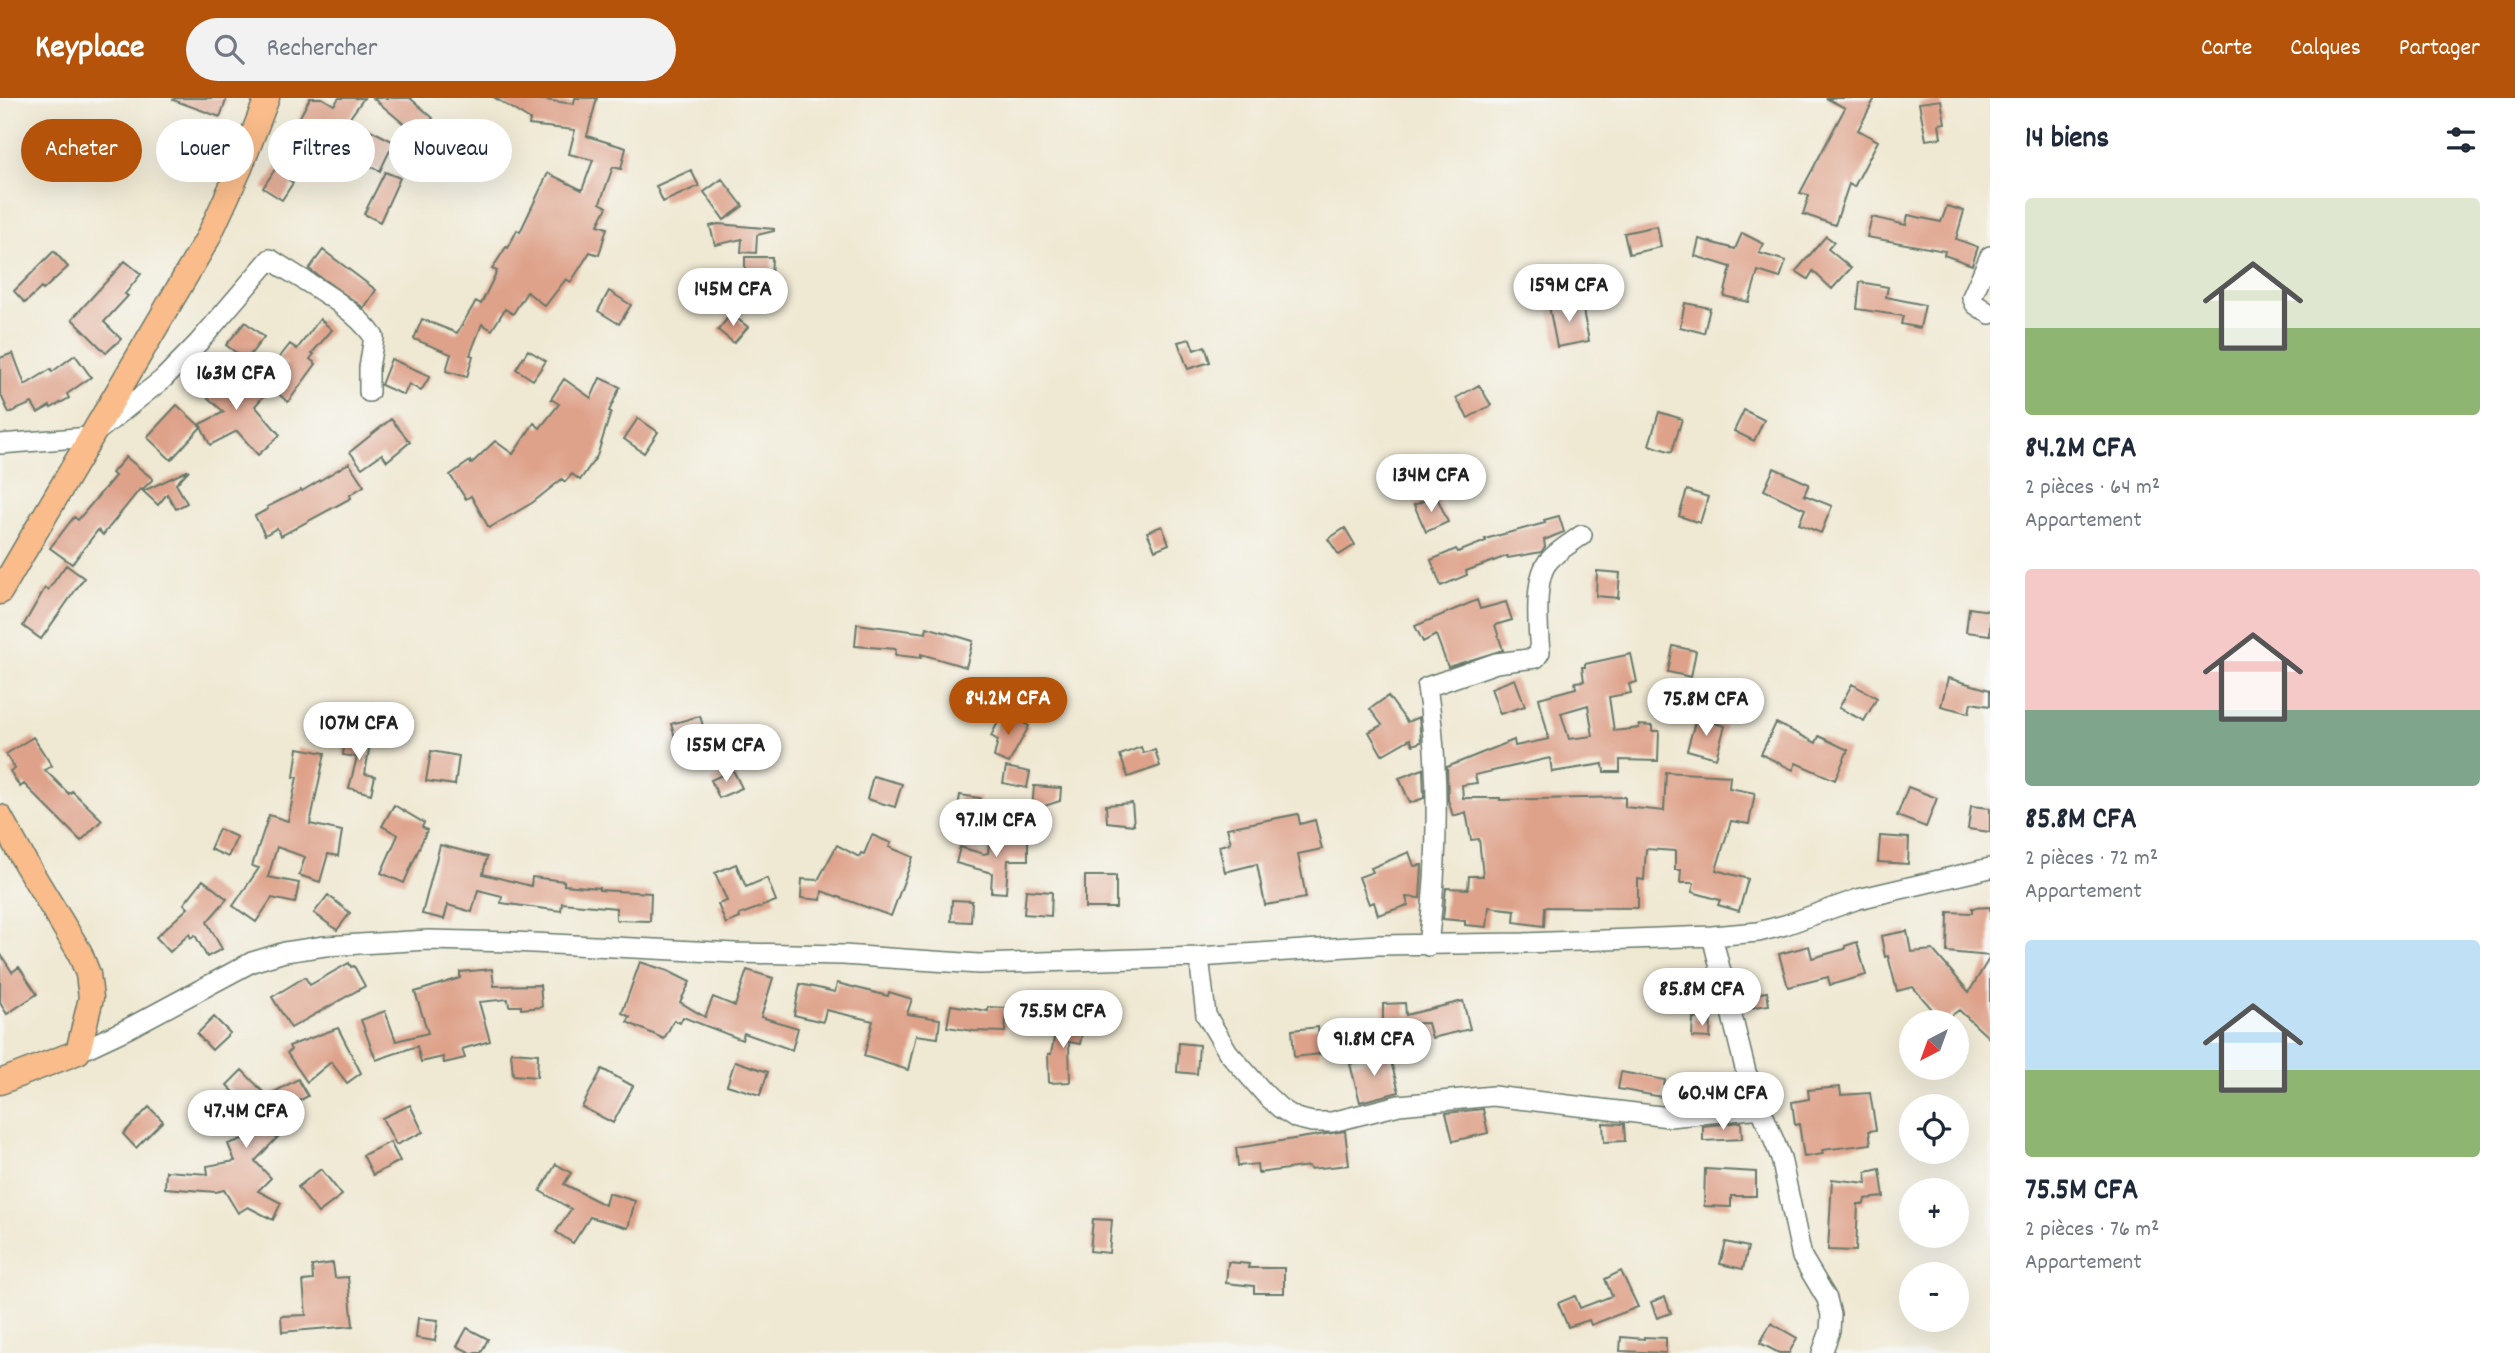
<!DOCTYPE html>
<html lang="fr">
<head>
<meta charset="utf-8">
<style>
	:root { --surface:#fff; --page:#f2f2f3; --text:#1f2937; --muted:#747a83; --accent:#b45309 }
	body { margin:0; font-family:Dekko,sans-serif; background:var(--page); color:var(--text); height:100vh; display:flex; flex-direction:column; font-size:26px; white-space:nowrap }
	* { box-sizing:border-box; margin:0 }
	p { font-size:23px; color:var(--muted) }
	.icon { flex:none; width:38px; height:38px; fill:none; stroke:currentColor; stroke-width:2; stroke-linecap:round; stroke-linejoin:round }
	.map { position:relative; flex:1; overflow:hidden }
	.details { display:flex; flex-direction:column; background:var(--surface); width:525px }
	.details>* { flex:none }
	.banner { position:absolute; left:21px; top:21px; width:665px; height:63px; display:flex; gap:14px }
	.needle { width:46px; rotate:221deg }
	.buttons { position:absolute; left:1899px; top:912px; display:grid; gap:14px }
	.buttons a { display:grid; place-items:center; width:70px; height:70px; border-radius:50%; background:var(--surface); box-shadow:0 7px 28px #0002; font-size:35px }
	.price { position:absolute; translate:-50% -60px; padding:0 16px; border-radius:24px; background:#fff; color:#222; font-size:23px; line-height:46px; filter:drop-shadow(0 2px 4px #0008) }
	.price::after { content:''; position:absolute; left:50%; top:42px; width:21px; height:16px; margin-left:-10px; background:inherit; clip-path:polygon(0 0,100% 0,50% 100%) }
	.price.active { background:var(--accent); color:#fff }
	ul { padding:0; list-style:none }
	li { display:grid; align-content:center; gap:14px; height:371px; padding:0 35px }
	li span { display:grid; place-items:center; height:217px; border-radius:7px; color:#555 }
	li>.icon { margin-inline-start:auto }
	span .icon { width:126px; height:126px; fill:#fffc; stroke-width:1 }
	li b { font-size:30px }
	h2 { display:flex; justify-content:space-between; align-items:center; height:84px; padding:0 35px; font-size:30px }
	.chip { padding:0 24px; border-radius:32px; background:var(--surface); box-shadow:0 7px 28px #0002; font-size:24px; line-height:63px }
	.chip.active { background:var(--accent); color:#fff }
	header { display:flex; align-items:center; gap:42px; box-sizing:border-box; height:98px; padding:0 35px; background:var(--accent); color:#fff }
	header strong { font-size:33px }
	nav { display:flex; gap:38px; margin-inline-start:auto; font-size:24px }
	.search { width:490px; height:63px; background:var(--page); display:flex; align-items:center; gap:18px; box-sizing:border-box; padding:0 24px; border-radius:38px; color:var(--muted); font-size:26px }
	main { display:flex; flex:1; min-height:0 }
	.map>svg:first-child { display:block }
	.building { fill:#dea189; fill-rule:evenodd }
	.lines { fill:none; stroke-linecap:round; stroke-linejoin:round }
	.minor-casing { stroke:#68796b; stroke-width:22 }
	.major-casing { stroke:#68796b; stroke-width:27 }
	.minor { stroke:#fff; stroke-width:19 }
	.major { stroke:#f9bc8a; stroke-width:24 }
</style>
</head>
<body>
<header>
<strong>Keyplace</strong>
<div class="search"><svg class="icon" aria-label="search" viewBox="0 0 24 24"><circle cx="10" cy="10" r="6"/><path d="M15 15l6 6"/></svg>Rechercher</div>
<nav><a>Carte</a><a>Calques</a><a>Partager</a></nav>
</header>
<main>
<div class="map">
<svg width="1990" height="1255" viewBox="0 0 1990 1255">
	<rect width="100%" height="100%" fill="#f6f6f2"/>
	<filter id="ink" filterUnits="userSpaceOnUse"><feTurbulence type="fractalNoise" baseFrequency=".0143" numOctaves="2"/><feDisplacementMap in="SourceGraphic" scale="14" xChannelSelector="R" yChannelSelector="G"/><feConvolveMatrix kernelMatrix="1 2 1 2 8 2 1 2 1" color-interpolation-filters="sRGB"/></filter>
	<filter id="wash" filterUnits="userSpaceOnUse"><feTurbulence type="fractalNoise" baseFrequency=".00686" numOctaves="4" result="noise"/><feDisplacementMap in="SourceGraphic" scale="28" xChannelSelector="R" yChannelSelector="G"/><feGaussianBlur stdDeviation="1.57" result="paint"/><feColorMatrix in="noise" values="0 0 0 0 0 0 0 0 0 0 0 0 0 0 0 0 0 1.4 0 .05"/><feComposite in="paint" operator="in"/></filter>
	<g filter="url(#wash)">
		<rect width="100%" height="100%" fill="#efe8d2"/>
		<g id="blocks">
			<path class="building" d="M174,0H227L220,19L173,2Z
				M310,0H322L334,7L339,0H364L349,21L394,44L380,73L315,40L289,82L293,85L282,102L263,90L279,65L278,64L292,39L290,37Z
				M373,0H410L433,20L431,22L460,49L468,36L488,46L486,49L489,51L474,79L448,63Z
				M495,0H530L574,6L575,0H597L587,38L626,50L621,71L613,69L600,105L607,109L598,127L607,130L599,157L590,154L571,184L566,181L545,208L527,194L513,216L505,211L492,232L482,226L470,257L473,258L467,279L446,273L451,256L414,241L422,221L457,235L476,203L481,206L497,173L492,171L506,149L508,150L517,132L520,134L548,75L582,92L593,62L569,56L575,32L529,27L530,22Z
				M1826,0H1875L1858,32L1878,43L1854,89L1849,86L1835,127L1803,116L1809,97L1800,95L1845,10Z
				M1941,2L1945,25L1939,26L1941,40L1926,42L1919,5Z
				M190,36L214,50L205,65L181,52Z
				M691,72L699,88L663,104L656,88Z
				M385,74L400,80L380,124L364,116Z
				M722,81L743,108L724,122L704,94Z
				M1947,108L1964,113L1956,141L1978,149L1972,167L1944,157L1945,153L1867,139L1872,119L1906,127L1908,117L1941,124Z
				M718,126L774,131V133L757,137L756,155L741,154L742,141L715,147L710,128Z
				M1657,128L1661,149L1629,156L1624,135Z
				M1742,135L1764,146L1759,155L1786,163L1780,180L1758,173L1749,204L1724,198L1731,169L1695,158L1699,141L1735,151Z
				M1826,138L1834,144L1828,151L1851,170L1832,191L1813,173L1808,181L1796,173Z
				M323,152L376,192L364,210L309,171Z
				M54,153L68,169L43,192L41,190L25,205L14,193Z
				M745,159H772L771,182H745Z
				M125,163L141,176L125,196L128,198L104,224L121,241L106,255L72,221Z
				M1860,184L1888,189L1886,199L1925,207L1920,230L1901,226L1903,218L1857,211Z
				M609,193L631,207L619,226L598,213Z
				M1581,202L1589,243L1557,249L1549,208Z
				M1685,205L1710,210L1704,235L1680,229Z
				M731,216L748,229L734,245L718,232Z
				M320,221L332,232L312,255L314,256L310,261L316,266L288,304L268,287L287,266L279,260L290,246L297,251Z
				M245,224L264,239L246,262L226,247Z
				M1190,241L1194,252L1205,248L1210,264L1188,271L1178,244Z
				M528,252L546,263L533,282L516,271Z
				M13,255L25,287L51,271L52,274L75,257L91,279L67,296L69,300L51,310L50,308L38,315L32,305L9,315L0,295V260Z
				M391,261L430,278L421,293L409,286L404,297L381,287Z
				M207,269L234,294L249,278L267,294L255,308L280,337L258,357L237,333L210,347L200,326L224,314L192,286Z
				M600,280L620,289L609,313L611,314L597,358L580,382L572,376L565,384L562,381L532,405L489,430L471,398L466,401L450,377L470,363L471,366L495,343L513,356L534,325L540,330L559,306L551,301L564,281L591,300Z
				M1479,287L1491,307L1468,320L1456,300Z
				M177,307L201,329L171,362L147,339Z
				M1744,312L1764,322L1754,343L1734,333Z
				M1659,314L1682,321L1672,354L1649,347Z
				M638,320L658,334L644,355L624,341Z
				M391,321L410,344L387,363L382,356L362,370L350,354Z
				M126,359L153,381L142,392L140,391L103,437L98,432L72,466L50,450L74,419L78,422L115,378L112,375Z
				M349,365L364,388L350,397L351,400L281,438L277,430L265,437L255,418L268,411L267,409L301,392L302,393Z
				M1774,370L1809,386L1804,397L1832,408L1821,435L1799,426L1805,411L1764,392Z
				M189,372L176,386L187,405L176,411L167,396L158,407L143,393Z
				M1687,392L1708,399L1700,425L1679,418Z
				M1436,397L1448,424L1426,434L1414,407Z
				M1559,418L1564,434L1544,442L1545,449L1541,454L1508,460L1507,458L1466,473L1467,477L1441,488L1431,462L1456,451L1458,454L1486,443L1485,441L1545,425L1544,422Z
				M1162,428L1169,446L1155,452L1147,434Z
				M1345,430L1355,447L1339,457L1328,441Z
				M66,467L84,480L41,541L23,528L45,490L48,492Z
				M1597,473L1620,475L1618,500L1596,498Z
				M1477,502L1480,511L1506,504L1512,522L1495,527L1503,552L1448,569L1436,537L1423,544L1415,528Z
				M1969,510L1990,513V537L1966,534Z
				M857,526L926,535L927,529L973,543L966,569L921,556V560L895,557L896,551L855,548Z
				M1673,548L1696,553L1691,579L1668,574Z
				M1631,556L1637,584L1629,586L1631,595L1609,599L1614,633L1639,630V627L1652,628V633H1659L1658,663L1620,662V674H1604L1603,666L1552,674L1550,660L1475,677L1477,685L1462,687L1463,700H1500V702L1625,699V709L1664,713L1666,674L1730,678L1729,690L1755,695L1749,726L1731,723L1716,772L1748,781L1739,813L1718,807L1720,802L1692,794L1694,785H1680L1681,772H1675V753L1646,751L1644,782L1638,781V810L1545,809L1544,828L1514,824L1515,812L1489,809L1487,829L1465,827V823L1443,821L1446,790L1468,791L1469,778H1483L1479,741L1471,742L1466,714L1453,718L1448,702L1447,669L1514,642L1515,648L1549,641L1539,600L1576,590L1575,584L1584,583L1582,569H1585V566ZM1588,607L1593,638L1569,641L1561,615Z
				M1948,580L1990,592V608L1971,605L1969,615L1941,608Z
				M1515,581L1525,608L1500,616L1491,590Z
				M1852,586L1877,600L1864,623L1839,610Z
				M1388,598L1407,624L1419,619L1421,644L1413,647L1410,641L1382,657L1369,634L1382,627L1370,611Z
				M1003,614L1029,628L1009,665L994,659L998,642L991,638Z
				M700,618L710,651L681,660L671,626Z
				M1696,620L1725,628L1716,660L1687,652Z
				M1776,625L1816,645L1819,638L1848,652L1835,682L1796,665L1793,672L1761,656Z
				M346,635L371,639L365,676L375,678L371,696L349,690L357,659L343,657Z
				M33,639L52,668L45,672L69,696L72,693L102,722L81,743L24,686L20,689L10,673L15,670L6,656Z
				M1141,649L1143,655L1155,652L1160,668L1128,679L1120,657Z
				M298,650L325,655L310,726L342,733L338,758L328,756L320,784L299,777L305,759L277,749L268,779L299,785L295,805L272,800L256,824L233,808L259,770L252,768L269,717L288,723L297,679H294Z
				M431,653L459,658L455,687L426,683Z
				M1006,669L1030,674L1027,690L1003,685Z
				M1423,671L1424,700L1410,705L1399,680Z
				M733,672L742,690L719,700L711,682Z
				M873,678L902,686L895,709L867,701Z
				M1034,688L1061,690L1060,703L1032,712Z
				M1908,689L1937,700L1926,729L1897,718Z
				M960,697L980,700L976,726L956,723Z
				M1132,705L1134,727L1107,724L1106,707Z
				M394,707L424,725L422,729L427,732L404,785L381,775L398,737L382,728Z
				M1971,708L1990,710V734L1968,731Z
				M1298,716L1300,726L1315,722L1322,751L1298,756L1306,800L1265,807L1257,766L1225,774L1219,748L1231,745L1227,730Z
				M219,731L237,739L228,759L210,751Z
				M872,737L891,745L889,749L913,759L891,818L822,793L821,802L801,800L802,781L818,782L837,747L859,759L861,755L864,756Z
				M1880,738L1909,740L1908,766L1878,764Z
				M990,739L1028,742V762H1008L1006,795L991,794L992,775L956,765L960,749L984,756L988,755Z
				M440,747L487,759L483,776L531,788L532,779L564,783V787L599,790V792L651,795L650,823L616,822V810L562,805L561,813L501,805L502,798L478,792L472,814L448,807L444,821L422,816Z
				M1409,754L1414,768L1422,767L1420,800L1406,799L1408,807L1378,817L1374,804L1369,806L1359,779L1373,774L1371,770Z
				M736,766L746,789L767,780L776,803L739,817L740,820L726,826L718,806L727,803L715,775Z
				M1085,778H1116V810H1085Z
				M203,782L227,801L207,824L222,851L207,859L195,837L191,840L189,836L170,854L156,839L188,810L184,806Z
				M1026,792L1052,794L1051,818L1024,816Z
				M328,797L350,815L337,832L314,815Z
				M952,802L972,803L971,824L951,823Z
				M1990,809V858L1947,854L1948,814L1972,815V810Z
				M1907,833L1911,854L1933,852L1969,894L1990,859V941L1959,912L1943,924L1913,889L1897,893L1888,858L1885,859L1881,838Z
				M1857,844L1866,877L1830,887L1828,879L1788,889L1779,856L1809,848L1812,860L1845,851V848Z
				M0,855L12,874L19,869L37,896L7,916L0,905Z
				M640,864L668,873L690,884L680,904L705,919L713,899L735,908L747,872L773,880L761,919L798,930L792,952L744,935L742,942L683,919L680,925L674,922L664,941L627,924L630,919L622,915Z
				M349,865L351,869L354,868L365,888L291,930L272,899L305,879L310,887Z
				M492,871L494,888L540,887L542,909L521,911V908H509L508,901L479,904L490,943L462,951L465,960L444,965L443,959L421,964L417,948L376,962L361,922L385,913L396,943L428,935L415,894L460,880V874Z
				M837,885L888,898L889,894L912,901L907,916L940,921L938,940L916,937L908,972L864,958L873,923L826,912L823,924L794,917L800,886L835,894Z
				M1767,894L1769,907L1748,910L1746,897Z
				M1463,903L1470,931L1432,940L1428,925L1383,926V906L1405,905L1406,917Z
				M951,907L988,913V909L1007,910L1005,934L973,933L947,929Z
				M214,919L230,935L212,952L197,936Z
				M1058,920L1084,925L1080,946L1069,944L1070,984L1049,985L1048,956H1051Z
				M1693,920L1711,921L1710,940L1692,939Z
				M1318,929L1320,956L1294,959L1292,932Z
				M338,930L361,975L347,985L331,964L307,984L287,955L291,952L289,948Z
				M1179,945L1199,947L1197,976L1177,974Z
				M511,954L538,956L537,979L513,977Z
				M1389,956L1399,994L1360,1004L1350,966Z
				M735,963L768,974L760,997L727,987Z
				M602,971L633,988L613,1025L582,1009Z
				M242,972L267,998L298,981L308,998L270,1019L279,1028L293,1023L255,1063L271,1080L258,1093L281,1105L273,1122L248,1109L238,1115L224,1092L216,1094L165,1090L166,1073L208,1076L207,1068L235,1063L228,1046L260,1035L241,1008L244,1005L227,987Z
				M1621,974L1665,982L1662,999L1618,991Z
				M1840,989L1841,997L1870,995L1876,1032L1869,1033L1871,1046L1822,1052L1823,1056L1804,1059L1799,1026L1795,1027L1792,1004L1809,1001L1808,992Z
				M410,1007L423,1034L396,1047L382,1020Z
				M149,1009L163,1023L136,1050L123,1036Z
				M1483,1011L1488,1035L1453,1043L1446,1015Z
				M1741,1024L1742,1041L1703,1043V1028Z
				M1603,1025L1624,1026L1625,1043L1604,1044Z
				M1345,1033L1349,1067L1310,1071L1309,1068L1258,1075L1257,1066L1238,1068L1236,1050Z
				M390,1044L400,1063L373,1077L363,1057Z
				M556,1066L571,1075L564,1086L605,1107L608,1095L635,1103L628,1130L590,1119L573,1145L556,1134L571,1111L540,1093Z
				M321,1071L342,1097L318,1115L298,1089Z
				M1705,1071L1756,1074V1098H1731V1109L1704,1108Z
				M1880,1071L1884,1099L1865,1101L1864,1106H1858L1856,1153L1828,1152L1832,1081L1867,1085L1866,1074Z
				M1093,1121L1112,1122L1109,1155L1090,1153Z
				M1726,1144L1748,1149L1743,1171L1720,1166Z
				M1228,1164L1249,1166L1248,1170H1284V1195H1254V1188L1226,1185Z
				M333,1165L335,1180L348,1179L353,1228L282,1234L281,1218L306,1217L303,1183L313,1182L312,1168Z
				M1621,1173L1638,1209L1591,1227L1589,1222L1568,1229L1558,1205L1575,1198L1580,1210L1612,1198L1605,1181Z
				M1665,1199L1671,1215L1657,1220L1651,1204Z
				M418,1220L438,1222L435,1243L416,1240Z
				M1771,1225L1797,1240L1789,1255H1779L1760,1245Z
				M467,1230L488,1241L481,1255H471L457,1248Z
				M1621,1239L1644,1241V1239L1666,1240V1255L1620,1253Z"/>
		</g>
	</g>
	<g filter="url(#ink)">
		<use href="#blocks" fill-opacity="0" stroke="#68796b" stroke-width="2"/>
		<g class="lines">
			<g class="minor-casing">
				<path id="minor" d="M1990,158L1972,199L1975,206L1990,216
					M0,346L90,339L163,281L199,244L270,161C303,183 351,206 374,239L369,270V294
					M1712,838L1746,974L1781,1060L1802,1159L1827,1201L1831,1217L1830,1233L1822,1255
					M1428,848C1438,763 1440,673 1427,589L1496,565L1536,560L1540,554C1538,532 1534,483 1547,465C1555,454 1571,445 1582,437
					M1199,859L1206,917L1228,954L1265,996L1280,1010L1296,1020L1312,1024H1332L1399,1007L1493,998L1669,1019L1762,1010
					M78,954L127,931L252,864L285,854L325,848L428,842L513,844L735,855L843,857L979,866L1199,859L1378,847L1524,845L1712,838L1758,834L1785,827L1858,801L1990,770"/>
			</g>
			<g class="major-casing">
				<path id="major" d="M0,494L208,140L240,70L267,0
					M0,719L26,766L79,853L88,876L91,900L78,954L0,984"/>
			</g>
			<use href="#minor" class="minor"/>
			<use href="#major" class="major"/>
		</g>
	</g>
</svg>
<div class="buttons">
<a><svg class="needle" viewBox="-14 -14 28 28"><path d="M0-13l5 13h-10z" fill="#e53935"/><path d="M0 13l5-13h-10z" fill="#747a83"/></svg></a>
<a><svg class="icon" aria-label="locate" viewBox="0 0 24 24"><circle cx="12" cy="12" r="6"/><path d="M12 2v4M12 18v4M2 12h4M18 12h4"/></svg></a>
<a>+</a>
<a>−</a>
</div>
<b class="price" style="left:1569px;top:226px">159M CFA</b>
<b class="price" style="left:733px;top:230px">145M CFA</b>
<b class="price" style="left:236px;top:314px">163M CFA</b>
<b class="price" style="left:1431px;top:416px">134M CFA</b>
<b class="price active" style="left:1008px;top:639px">84.2M CFA</b>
<b class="price" style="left:1706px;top:640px">75.8M CFA</b>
<b class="price" style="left:359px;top:664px">107M CFA</b>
<b class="price" style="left:726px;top:686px">155M CFA</b>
<b class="price" style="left:996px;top:761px">97.1M CFA</b>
<b class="price" style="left:1702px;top:930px">85.8M CFA</b>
<b class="price" style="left:1063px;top:952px">75.5M CFA</b>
<b class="price" style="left:1374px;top:980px">91.8M CFA</b>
<b class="price" style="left:1723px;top:1034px">60.4M CFA</b>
<b class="price" style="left:246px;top:1052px">47.4M CFA</b>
<div class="banner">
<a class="chip active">Acheter</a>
<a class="chip">Louer</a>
<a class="chip">Filtres</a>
<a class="chip">Nouveau</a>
</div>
</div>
<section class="details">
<h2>14 biens<svg class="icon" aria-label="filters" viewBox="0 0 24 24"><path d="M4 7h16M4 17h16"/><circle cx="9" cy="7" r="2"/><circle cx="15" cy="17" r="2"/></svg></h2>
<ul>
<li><span style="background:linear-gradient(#dfe7d0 60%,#8fb573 0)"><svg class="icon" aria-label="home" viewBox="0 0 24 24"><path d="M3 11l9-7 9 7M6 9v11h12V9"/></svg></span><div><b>84.2M CFA</b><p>2 pièces · 64 m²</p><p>Appartement</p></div></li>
<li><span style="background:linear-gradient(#f6c9c9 65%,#7fa58c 0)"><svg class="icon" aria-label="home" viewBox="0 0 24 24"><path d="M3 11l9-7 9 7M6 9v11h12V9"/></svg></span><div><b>85.8M CFA</b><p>2 pièces · 72 m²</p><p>Appartement</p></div></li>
<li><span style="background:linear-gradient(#bfe0f5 60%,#8fb573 0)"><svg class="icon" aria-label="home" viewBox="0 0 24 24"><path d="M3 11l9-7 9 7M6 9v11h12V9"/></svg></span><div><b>75.5M CFA</b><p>2 pièces · 76 m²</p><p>Appartement</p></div></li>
</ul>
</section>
</main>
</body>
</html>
